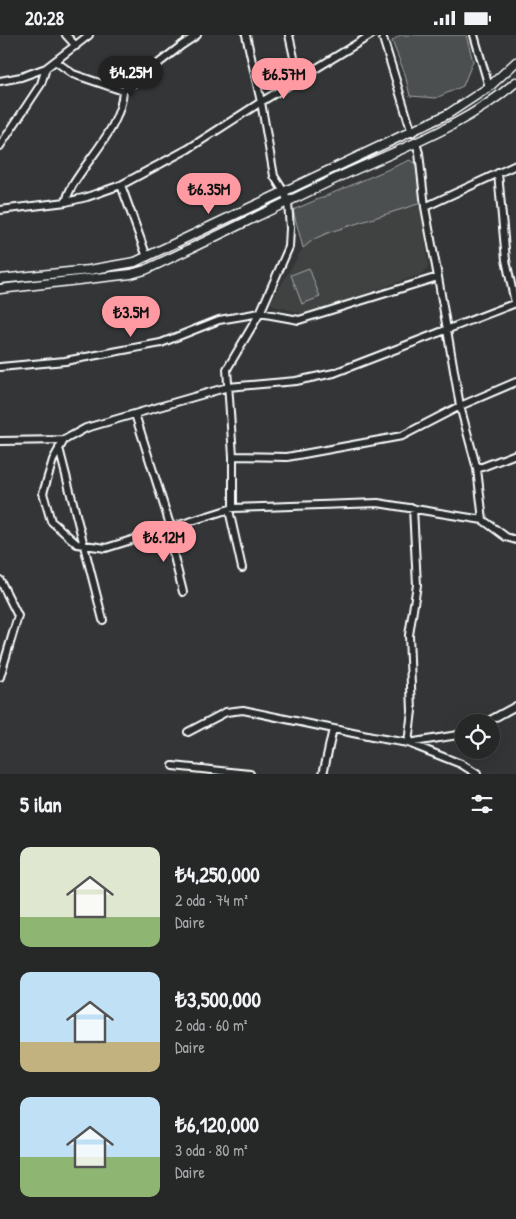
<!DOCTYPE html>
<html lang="tr">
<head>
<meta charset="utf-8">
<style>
	:root { --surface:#262828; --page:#323434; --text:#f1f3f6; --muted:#a4a6a8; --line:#424445; --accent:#ff9aa2 }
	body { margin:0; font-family:"Patrick Hand",sans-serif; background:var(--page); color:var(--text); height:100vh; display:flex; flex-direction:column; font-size:19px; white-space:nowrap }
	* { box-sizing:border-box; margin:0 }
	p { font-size:16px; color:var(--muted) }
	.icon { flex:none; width:28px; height:28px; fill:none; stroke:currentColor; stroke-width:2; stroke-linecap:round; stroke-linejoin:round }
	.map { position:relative; height:739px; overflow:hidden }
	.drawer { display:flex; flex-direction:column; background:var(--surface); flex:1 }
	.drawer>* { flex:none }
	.fabs { position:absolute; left:455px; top:679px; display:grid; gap:10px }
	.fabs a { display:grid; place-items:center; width:45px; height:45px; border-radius:50%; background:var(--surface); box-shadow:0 5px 20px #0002,0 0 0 1px var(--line); font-size:25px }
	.price { position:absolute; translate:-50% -42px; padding:0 11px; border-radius:18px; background:var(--accent); color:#111; font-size:16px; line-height:32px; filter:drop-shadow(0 1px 2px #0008) }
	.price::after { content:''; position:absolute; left:50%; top:30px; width:15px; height:11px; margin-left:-8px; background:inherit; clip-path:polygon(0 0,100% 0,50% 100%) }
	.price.active { background:#222; color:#fff }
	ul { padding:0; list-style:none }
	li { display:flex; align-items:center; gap:15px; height:125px; padding:0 20px }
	li span { display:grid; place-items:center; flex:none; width:140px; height:100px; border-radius:10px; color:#555 }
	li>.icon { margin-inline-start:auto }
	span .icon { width:60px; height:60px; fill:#fffc; stroke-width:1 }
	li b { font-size:21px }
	h2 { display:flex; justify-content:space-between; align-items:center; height:60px; padding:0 20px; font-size:21px }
	.status { display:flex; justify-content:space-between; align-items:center; height:35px; padding:0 25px; background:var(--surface); direction:ltr }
	.status svg { height:14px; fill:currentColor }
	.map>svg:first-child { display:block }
	.built { fill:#404243 }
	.green { fill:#4c4f50; stroke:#a6a7a8 }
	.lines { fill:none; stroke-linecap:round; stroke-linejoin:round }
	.minor-casing { stroke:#fff; stroke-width:10 }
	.tertiary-casing { stroke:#fff; stroke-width:11 }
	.minor { stroke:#2a2d2e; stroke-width:6 }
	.tertiary { stroke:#2a2d2e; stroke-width:8 }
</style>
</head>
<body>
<div class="status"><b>20:28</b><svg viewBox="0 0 49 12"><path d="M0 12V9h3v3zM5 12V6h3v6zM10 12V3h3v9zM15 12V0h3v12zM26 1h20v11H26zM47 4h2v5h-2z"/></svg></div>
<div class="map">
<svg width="516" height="739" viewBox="0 0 516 739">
	<rect width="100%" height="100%" fill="#333536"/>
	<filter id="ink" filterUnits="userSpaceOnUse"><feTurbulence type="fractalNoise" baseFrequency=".02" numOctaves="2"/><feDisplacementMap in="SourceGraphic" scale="10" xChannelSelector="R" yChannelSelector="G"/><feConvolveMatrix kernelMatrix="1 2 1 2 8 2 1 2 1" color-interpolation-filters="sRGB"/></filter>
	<g filter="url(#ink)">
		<path class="built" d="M410,125L416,130L428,231L422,239L304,279L274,271L271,267L303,213L293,175Z"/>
		<path class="green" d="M400,0H466L473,26L463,51L436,63L410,61L405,39L392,6Z
			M410,125L416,130L421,168L330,197L314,204L303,213L293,175Z
			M309,233L320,262L302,269L291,240Z"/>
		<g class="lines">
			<g class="minor-casing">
				<path id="minor" d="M66,0L76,11
					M246,0L261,67L371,0
					M289,0L299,45
					M382,0L412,98
					M474,0L489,52
					M55,26L73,39L123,56L182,10L197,0
					M0,46L21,42L46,33L89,0
					M416,108L419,118L425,172
					M0,111L41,49L46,33
					M498,138L506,225L515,268
					M121,150L147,222
					M66,167C69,153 76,145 84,133C101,109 121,86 123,56
					M0,175L66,167L87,162L121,150L188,114L261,67L274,141L284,157L288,168L290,193L289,212L260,278L219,285L161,308L65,326L0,332
					M438,242L460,371L477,434L516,419
					M135,379L171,493
					M0,406L64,405
					M59,413L103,585
					M233,421L287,422L402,401L460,371L516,347
					M477,434L483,485L378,468L233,473L106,513L77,509L51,486L43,458L53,425L64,405L86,393L228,352L296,346L334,338L516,268
					M233,473V421L227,334L260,278L299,285L438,242L425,172L516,130
					M413,473L417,550L409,600L412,676L408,708L464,699
					M229,475L242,533
					M483,485L506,502L516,505
					M167,494L183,557
					M0,545L18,581L0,642
					M485,688L516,671
					M188,697L226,677L243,675L372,702L408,708L461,729L477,739
					M173,731L250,739
					M323,739L333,694"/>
			</g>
			<g class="tertiary-casing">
				<path id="tertiary" d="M0,244L89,235L135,227L448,79L489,52L516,27
					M0,254L131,239L145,235C214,203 281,169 350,137C407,111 468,89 516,47"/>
			</g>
			<use href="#minor" class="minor"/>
			<use href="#tertiary" class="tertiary"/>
		</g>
	</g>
</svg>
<div class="fabs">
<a><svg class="icon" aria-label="locate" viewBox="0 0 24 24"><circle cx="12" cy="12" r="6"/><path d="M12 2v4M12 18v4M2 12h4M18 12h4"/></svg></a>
</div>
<b class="price active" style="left:131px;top:63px">₺4.25M</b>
<b class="price" style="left:284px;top:65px">₺6.57M</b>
<b class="price" style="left:209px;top:180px">₺6.35M</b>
<b class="price" style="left:131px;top:303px">₺3.5M</b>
<b class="price" style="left:164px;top:528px">₺6.12M</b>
</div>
<section class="drawer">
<h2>5 ilan<svg class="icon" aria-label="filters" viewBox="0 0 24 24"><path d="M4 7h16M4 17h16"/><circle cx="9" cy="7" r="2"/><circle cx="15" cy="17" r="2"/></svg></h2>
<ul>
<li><span style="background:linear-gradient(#dfe7d0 70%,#8fb573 0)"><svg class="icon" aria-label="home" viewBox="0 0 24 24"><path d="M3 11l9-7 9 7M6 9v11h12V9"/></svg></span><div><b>₺4,250,000</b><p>2 oda · 74 m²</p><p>Daire</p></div></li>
<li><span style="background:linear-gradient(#bfe0f5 70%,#c2b280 0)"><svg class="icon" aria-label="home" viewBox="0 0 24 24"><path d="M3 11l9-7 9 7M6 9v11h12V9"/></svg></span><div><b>₺3,500,000</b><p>2 oda · 60 m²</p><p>Daire</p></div></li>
<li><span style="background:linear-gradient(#bfe0f5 60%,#8fb573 0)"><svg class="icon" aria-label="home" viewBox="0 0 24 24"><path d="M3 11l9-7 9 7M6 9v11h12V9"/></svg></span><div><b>₺6,120,000</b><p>3 oda · 80 m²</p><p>Daire</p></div></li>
</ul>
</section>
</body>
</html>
